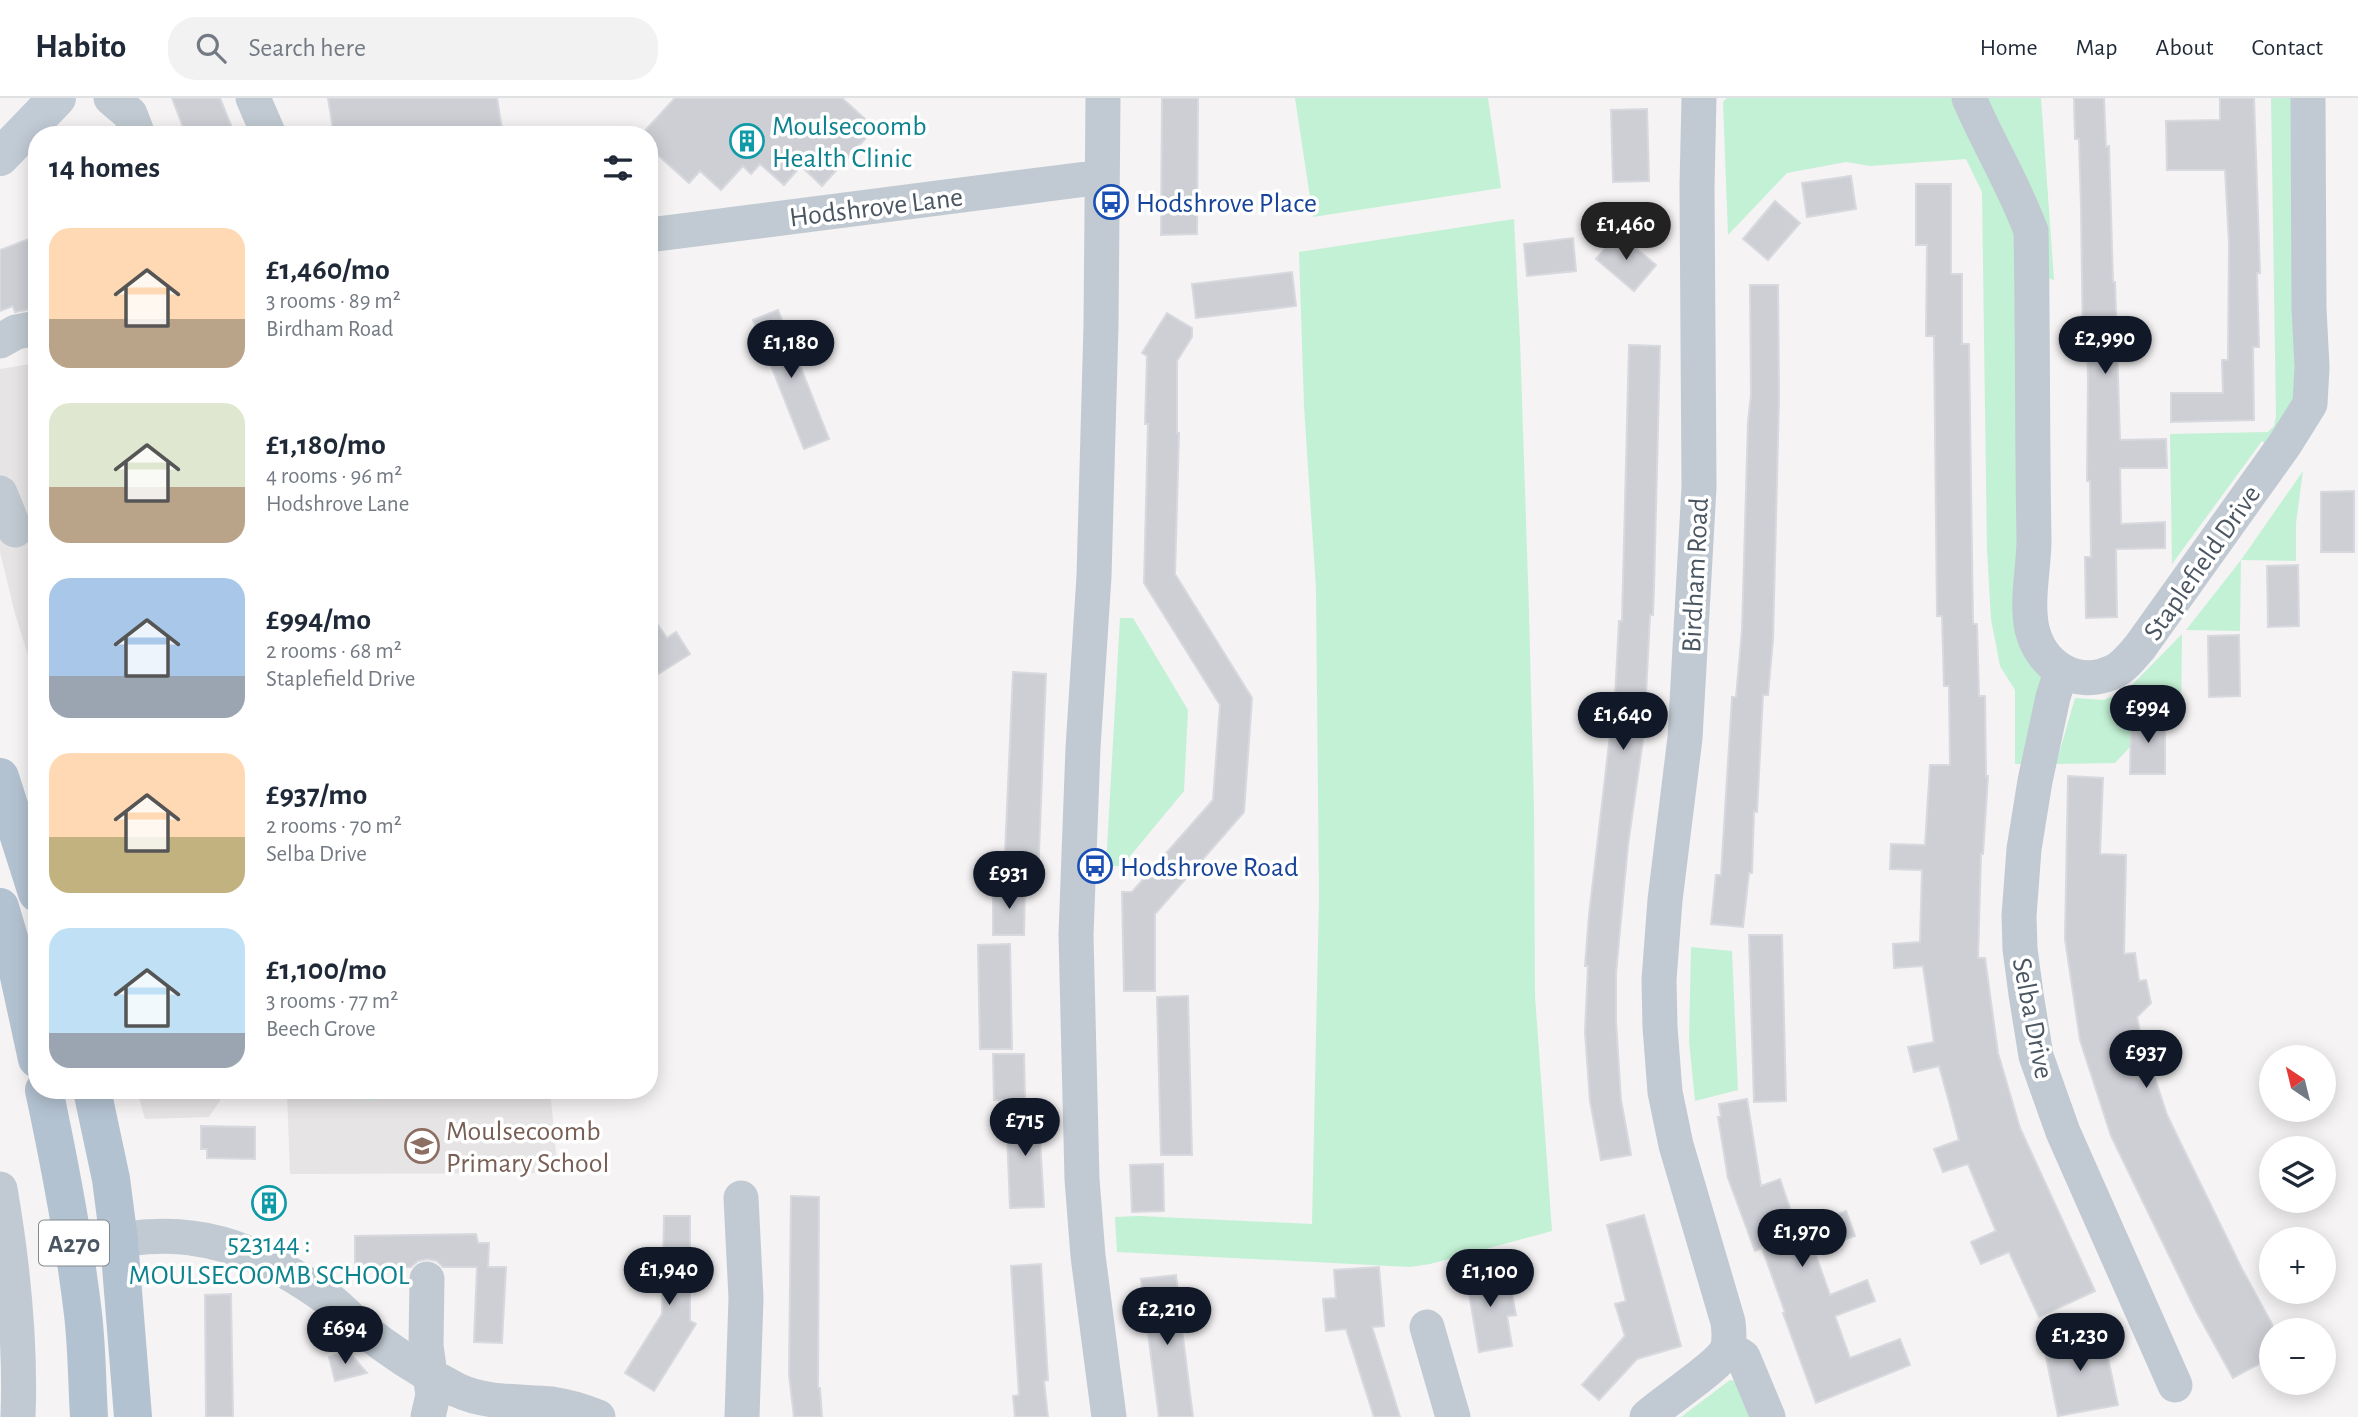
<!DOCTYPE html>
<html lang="en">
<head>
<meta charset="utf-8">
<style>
	:root { --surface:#fff; --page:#f2f2f3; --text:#1f2937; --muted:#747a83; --line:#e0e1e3; --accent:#111827 }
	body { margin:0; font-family:"Alegreya Sans",sans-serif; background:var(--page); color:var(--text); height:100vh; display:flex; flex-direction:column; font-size:26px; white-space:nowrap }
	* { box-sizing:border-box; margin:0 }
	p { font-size:23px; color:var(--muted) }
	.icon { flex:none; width:38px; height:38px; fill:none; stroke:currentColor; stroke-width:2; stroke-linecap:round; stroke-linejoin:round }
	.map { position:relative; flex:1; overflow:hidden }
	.drawer { position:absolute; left:28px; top:28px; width:630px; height:973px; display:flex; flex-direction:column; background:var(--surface); border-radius:28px; box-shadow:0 4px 18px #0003 }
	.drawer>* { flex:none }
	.needle { width:46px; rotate:325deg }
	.tools { position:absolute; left:2259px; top:947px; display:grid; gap:14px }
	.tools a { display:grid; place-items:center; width:77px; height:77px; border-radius:50%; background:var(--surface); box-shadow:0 4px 18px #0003; font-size:35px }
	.price { position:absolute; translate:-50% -60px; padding:0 16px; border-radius:24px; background:var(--accent); color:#fff; font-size:23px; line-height:46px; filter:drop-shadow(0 2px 4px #0008) }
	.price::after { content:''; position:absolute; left:50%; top:42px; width:21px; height:16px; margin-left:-10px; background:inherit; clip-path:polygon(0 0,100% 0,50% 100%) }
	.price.active { background:#222; color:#fff }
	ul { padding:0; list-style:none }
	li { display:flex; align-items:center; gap:21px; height:175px; padding:0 21px }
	li span { display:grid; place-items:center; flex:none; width:196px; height:140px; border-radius:21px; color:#555 }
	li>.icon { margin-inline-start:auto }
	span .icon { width:84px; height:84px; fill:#fffc; stroke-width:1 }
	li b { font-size:30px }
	h2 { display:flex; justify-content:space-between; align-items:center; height:84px; padding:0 21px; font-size:30px }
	header { display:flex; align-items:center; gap:42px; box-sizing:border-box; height:98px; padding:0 35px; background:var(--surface); border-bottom:2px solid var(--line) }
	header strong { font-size:33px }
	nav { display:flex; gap:38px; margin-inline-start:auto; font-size:24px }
	.search { width:490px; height:63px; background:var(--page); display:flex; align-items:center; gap:18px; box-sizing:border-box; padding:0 24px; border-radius:28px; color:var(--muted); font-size:26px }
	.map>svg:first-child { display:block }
	.education { fill:#e6e4e5 }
	.green { fill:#c3f1d5 }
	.building { fill:#cdcfd5; stroke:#d7d9de; stroke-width:2 }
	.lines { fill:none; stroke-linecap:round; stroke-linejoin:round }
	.street { stroke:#c1cad2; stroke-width:35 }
	.secondary { stroke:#c1cbd6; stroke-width:38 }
	.primary { stroke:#b3c2d1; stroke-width:38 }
	.labels { text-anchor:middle; stroke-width:7; stroke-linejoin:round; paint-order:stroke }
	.shield { fill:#fff; stroke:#808990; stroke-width:2 }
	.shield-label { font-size:26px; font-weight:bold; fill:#4a5661 }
	.culture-label { font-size:28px; fill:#0d838f; stroke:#fff; text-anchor:start }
	.transit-label { font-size:28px; fill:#164399; stroke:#fff; text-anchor:start }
	.street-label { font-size:28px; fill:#4a5661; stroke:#fff }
	.education-label { font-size:28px; fill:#785e54; stroke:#fff; text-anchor:start }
</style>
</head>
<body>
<header>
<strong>Habito</strong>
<div class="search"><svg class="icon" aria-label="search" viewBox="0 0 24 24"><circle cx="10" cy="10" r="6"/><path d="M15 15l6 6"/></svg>Search here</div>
<nav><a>Home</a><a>Map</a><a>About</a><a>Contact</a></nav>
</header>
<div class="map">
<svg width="2358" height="1319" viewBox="0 0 2358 1319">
	<rect width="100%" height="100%" fill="#f5f3f3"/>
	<path class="education" d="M37,265V587L14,512L0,454V271Z
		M137,992H550L558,1075L290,1076L287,994L223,998L209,1019L145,1021Z"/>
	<path class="green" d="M1295,0H1488L1501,90L1313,119Z
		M1727,0H2041L2054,182L2019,172L2050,581L2030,666H2015V592L2000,568L1991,521L1987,452L1982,94L1966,61L1870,68L1846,64L1787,75L1728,137L1723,4Z
		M2271,0H2298L2303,310L2275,352L2262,343L2172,466L2170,336L2268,334L2274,328L2276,318Z
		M1514,121L1520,242L1529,513L1534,712L1535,898L1552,1133L1430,1166L1410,1169L1117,1154L1115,1119L1139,1118L1312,1126L1319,799L1316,491L1304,308L1299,154Z
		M2303,373L2296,425V463L2241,462L2240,533L2186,532L2241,462Z
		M1120,520H1133L1188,612L1184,693L1122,768H1106Z
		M2182,536L2181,616L2166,612H2130L2131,648L2115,665L2056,666L2075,600L2104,602L2128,591Z
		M1691,849L1732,853L1738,992L1695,1003L1689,943Z
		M309,992H408L370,1002Z
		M1730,1282L1736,1283L1758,1319H1681Z"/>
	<path class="building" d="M172,0H220L235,37H186Z
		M328,0H497L503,37H334Z
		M675,0H842L875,30L822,88L801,68L784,87L760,66L751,76L743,68L721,92L700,73L689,85L649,49V37H641Z
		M1162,0H1198L1197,136L1161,137Z
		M2074,0H2104L2106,49L2109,48L2113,184H2115L2120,342L2166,341L2167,370H2120L2121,426L2165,424V450L2116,451L2117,519L2086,520L2085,459H2091L2090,383H2087L2088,283L2087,245H2083L2081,110L2079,41H2075Z
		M2220,0H2254L2260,175H2257L2259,249H2253L2254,322L2171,324V295H2223L2222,262H2228L2229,145L2225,72H2167L2166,23L2220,22Z
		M1647,11L1649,83L1613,84L1611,12Z
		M1851,78L1856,111L1807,119L1802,85Z
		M1916,86H1951V176H1962V246H1969L1973,526H1977L1979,598H1985L1986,678H1988L1983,756H1981L1978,860H1985L1998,955L2020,1030L2095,1193L2039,1219L2009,1154L1981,1166L1971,1144L1996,1133L1968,1066L1943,1074L1934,1051L1959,1042L1949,1004L1939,968L1914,974L1908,949L1934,944L1923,868L1894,870L1893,846L1920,844L1922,772L1890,771L1891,746L1925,747L1930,667H1950L1949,588H1944L1942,518H1937L1934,238H1926L1927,147H1916Z
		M1775,103L1800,125L1768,162L1743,141Z
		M1618,135L1656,167L1634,193L1596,161Z
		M37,138V210L15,214L13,208L0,213V152Z
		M1573,140L1576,173L1527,178L1524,146Z
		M1292,174L1296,208L1196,220L1192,186Z
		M1750,187H1778L1779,299L1773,542L1768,597H1763L1757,714L1754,713L1752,775H1749L1743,829L1711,826L1716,777H1721L1732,599H1736L1742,532L1748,324L1751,297Z
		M778,212L829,341L804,351L753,222Z
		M1167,215L1192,230V239L1177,263V335H1179L1175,476L1252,600L1244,714L1155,816V893H1124L1122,794H1132L1213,702L1220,607L1144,485L1148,326H1145L1147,258L1142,255Z
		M1629,247L1660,248L1654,489L1653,517H1650L1644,635L1628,747L1616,875V924L1621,1002L1631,1057L1601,1062L1590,1003L1585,934L1588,868H1585L1589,817L1610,637L1613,638L1619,523H1622Z
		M2354,393V454H2321V394Z
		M2298,467L2299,528L2268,529L2267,468Z
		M649,514L667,540L676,534L690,556L649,582Z
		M2239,537L2240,598L2209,599L2208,538Z
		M1013,574L1046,576L1038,780L1004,779Z
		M2133,617H2165V676H2130L2131,631Z
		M2068,678L2103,680L2100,756L2126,757L2124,856L2135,855L2139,883L2146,882L2151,905L2137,919L2140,934L2167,1017L2242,1171L2272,1226V1259L2233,1280L2196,1213L2111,1038L2080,942L2065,841Z
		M993,790H1025L1024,837H993Z
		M1749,837H1782L1786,1003L1754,1004Z
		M1010,846L1012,951H980L978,847Z
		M1188,898L1192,1057H1161L1157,899Z
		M993,956H1024L1025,1002H994Z
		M1747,1001L1761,1088L1780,1081L1797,1131L1846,1113L1855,1138L1814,1152L1830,1197L1867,1182L1875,1203L1835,1218L1850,1260L1900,1241L1910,1267L1816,1305L1783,1215L1785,1214L1762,1150L1755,1153L1728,1080L1718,1019H1721L1719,1006Z
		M1038,1009L1044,1109L1010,1110L1006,1010Z
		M201,1028L255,1029V1061L207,1060V1051H201Z
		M1163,1066L1164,1113L1132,1114L1130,1067Z
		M791,1098L819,1099L818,1290H820L822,1319H794L789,1277Z
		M1644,1117L1681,1248L1637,1261L1599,1302L1582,1287L1625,1238L1615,1206L1626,1203L1607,1127Z
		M664,1118H690V1223L696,1226L654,1293L625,1275L662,1216Z
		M476,1136L478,1145H489L488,1169H506L502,1245L474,1244L477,1169H443L437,1163L427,1161L418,1163L411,1169L355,1170V1138Z
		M1041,1166L1048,1282L1044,1283L1048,1319H1015L1013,1298L1019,1297L1011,1168Z
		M1492,1167L1496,1192L1511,1190L1516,1217L1507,1218L1512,1248L1479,1254L1465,1172Z
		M1379,1169L1384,1228L1372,1229L1400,1319H1374L1346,1231L1326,1233L1323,1201L1336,1200L1334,1172Z
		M1176,1177L1181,1223L1193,1319H1159L1147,1228L1141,1181Z
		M231,1196L233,1319H206L205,1197Z
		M2102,1232L2118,1307L2058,1318L2043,1244Z
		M348,1253L367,1275L335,1283L329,1259Z"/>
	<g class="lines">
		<path class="street" d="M111,0L130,16L138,37
			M253,0L269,37
			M1103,0L1101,227L1094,478L1083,650L1076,837L1082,1081L1088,1158L1109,1319
			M1969,0C1988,45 2014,87 2031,133C2033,236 2032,338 2034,441C2034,470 2026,502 2032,531C2041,568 2076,591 2113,574C2124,569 2132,558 2140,549L2285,346L2310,306L2312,269L2309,211L2308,0
			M649,137L1102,79
			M0,243L16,234L37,230
			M0,395L15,432
			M2061,574L2053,599L2035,683L2024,751L2019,818L2020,851L2026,896L2036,958L2063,1034L2175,1287
			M0,1091C13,1167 21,1242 18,1319
			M741,1100L746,1200L742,1319
			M74,1148C112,1144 153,1134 191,1140C241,1146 287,1171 327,1200C338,1208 348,1219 359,1228C388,1252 424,1275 457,1292C487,1306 520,1303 552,1306C568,1308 583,1313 598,1319
			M427,1181L426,1248L433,1297L428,1319
			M1427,1229L1453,1319
			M1728,1249L1743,1259L1768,1319
			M1647,1319C1663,1304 1721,1267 1727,1251C1730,1243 1729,1232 1728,1224L1676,1047L1665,994L1660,929L1659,882L1665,802L1685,640L1699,389L1697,88L1699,0"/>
		<path class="secondary" d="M0,59L57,0"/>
		<path class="primary" d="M0,679L37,795
			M0,809L15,860L37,961
			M44,992C60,1067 74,1140 83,1216C87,1250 87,1285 89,1319
			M92,992L111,1081L119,1143L133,1319"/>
	</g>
	<defs>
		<g id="building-ring" transform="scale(1.75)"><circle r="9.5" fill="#fff" stroke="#0f9aa8" stroke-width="1.5"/><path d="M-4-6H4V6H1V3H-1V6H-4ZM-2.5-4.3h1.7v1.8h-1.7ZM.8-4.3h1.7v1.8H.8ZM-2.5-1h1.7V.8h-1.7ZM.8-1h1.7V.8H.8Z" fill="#0f9aa8"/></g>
		<g id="bus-ring" transform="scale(1.75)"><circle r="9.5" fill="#fff" stroke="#1a4fb4" stroke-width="1.5"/><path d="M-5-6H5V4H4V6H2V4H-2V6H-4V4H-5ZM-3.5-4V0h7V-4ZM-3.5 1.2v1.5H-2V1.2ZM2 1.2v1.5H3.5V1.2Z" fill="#1a4fb4"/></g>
		<g id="school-ring" transform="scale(1.75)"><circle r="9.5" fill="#fff" stroke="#8d6e63" stroke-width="1.5"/><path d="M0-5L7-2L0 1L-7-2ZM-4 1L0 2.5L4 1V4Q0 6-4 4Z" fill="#8d6e63"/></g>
	</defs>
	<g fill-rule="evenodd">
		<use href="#building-ring" x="747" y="43"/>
		<use href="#bus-ring" x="1111" y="104"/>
		<use href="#bus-ring" x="1095" y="768"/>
		<use href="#school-ring" x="422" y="1048"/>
		<use href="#building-ring" x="269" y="1105"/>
	</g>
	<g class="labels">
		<rect class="shield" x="39" y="1122.5" width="70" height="45" rx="5"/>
		<g class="shield-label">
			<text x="74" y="1154">A270</text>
		</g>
		<g class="culture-label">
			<text x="772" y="37">Moulsecoomb<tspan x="772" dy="32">Health Clinic</tspan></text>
			<text x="269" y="1154" text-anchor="middle">523144 :<tspan x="269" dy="32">MOULSECOOMB SCHOOL</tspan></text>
		</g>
		<g class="transit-label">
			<text x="1136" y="114">Hodshrove Place</text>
			<text x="1120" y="778">Hodshrove Road</text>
		</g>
		<g class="street-label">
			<text transform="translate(876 108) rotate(-7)" y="10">Hodshrove Lane</text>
			<text transform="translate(2201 464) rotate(-55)" y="10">Staplefield Drive</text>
			<text transform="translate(1694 477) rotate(-87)" y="10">Birdham Road</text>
			<text transform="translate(2034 920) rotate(79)" y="10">Selba Drive</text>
		</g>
		<g class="education-label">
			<text x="446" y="1042">Moulsecoomb<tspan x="446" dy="32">Primary School</tspan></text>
		</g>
	</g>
</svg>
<div class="tools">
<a><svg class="needle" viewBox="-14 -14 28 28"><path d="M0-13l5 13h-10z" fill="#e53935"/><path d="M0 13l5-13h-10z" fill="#747a83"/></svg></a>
<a><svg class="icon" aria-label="layers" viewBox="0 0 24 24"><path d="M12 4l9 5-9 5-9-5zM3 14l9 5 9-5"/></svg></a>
<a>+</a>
<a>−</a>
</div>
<b class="price active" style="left:1626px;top:164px">£1,460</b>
<b class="price" style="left:2105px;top:278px">£2,990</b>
<b class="price" style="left:791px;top:282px">£1,180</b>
<b class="price" style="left:2148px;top:647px">£994</b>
<b class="price" style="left:1623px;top:654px">£1,640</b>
<b class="price" style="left:1009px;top:813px">£931</b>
<b class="price" style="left:2146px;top:992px">£937</b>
<b class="price" style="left:1025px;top:1060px">£715</b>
<b class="price" style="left:1802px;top:1171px">£1,970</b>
<b class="price" style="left:669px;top:1209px">£1,940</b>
<b class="price" style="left:1490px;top:1211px">£1,100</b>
<b class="price" style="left:1167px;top:1249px">£2,210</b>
<b class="price" style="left:345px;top:1268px">£694</b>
<b class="price" style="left:2080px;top:1275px">£1,230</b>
<section class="drawer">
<h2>14 homes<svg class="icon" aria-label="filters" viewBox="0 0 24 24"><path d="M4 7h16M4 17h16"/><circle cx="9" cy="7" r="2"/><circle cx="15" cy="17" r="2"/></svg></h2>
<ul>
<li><span style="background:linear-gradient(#ffd9b3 65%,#b9a48a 0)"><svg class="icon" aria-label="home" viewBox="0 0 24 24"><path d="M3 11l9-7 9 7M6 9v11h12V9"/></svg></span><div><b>£1,460/mo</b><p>3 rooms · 89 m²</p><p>Birdham Road</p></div></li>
<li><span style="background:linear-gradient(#dfe7d0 60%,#b9a48a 0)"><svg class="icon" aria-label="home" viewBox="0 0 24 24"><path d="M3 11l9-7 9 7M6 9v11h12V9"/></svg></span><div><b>£1,180/mo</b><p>4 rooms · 96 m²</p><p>Hodshrove Lane</p></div></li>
<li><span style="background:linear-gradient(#a9c7e8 70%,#9aa5b1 0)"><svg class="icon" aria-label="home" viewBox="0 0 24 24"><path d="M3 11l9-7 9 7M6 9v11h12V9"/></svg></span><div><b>£994/mo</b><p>2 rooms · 68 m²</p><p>Staplefield Drive</p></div></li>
<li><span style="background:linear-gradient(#ffd9b3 60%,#c2b280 0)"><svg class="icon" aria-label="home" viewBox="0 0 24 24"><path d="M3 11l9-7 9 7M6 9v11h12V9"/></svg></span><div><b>£937/mo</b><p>2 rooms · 70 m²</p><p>Selba Drive</p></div></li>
<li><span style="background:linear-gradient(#bfe0f5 75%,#9aa5b1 0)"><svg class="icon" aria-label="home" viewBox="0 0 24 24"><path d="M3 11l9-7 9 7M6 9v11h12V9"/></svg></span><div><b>£1,100/mo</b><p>3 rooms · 77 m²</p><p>Beech Grove</p></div></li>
</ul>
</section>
</div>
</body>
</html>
